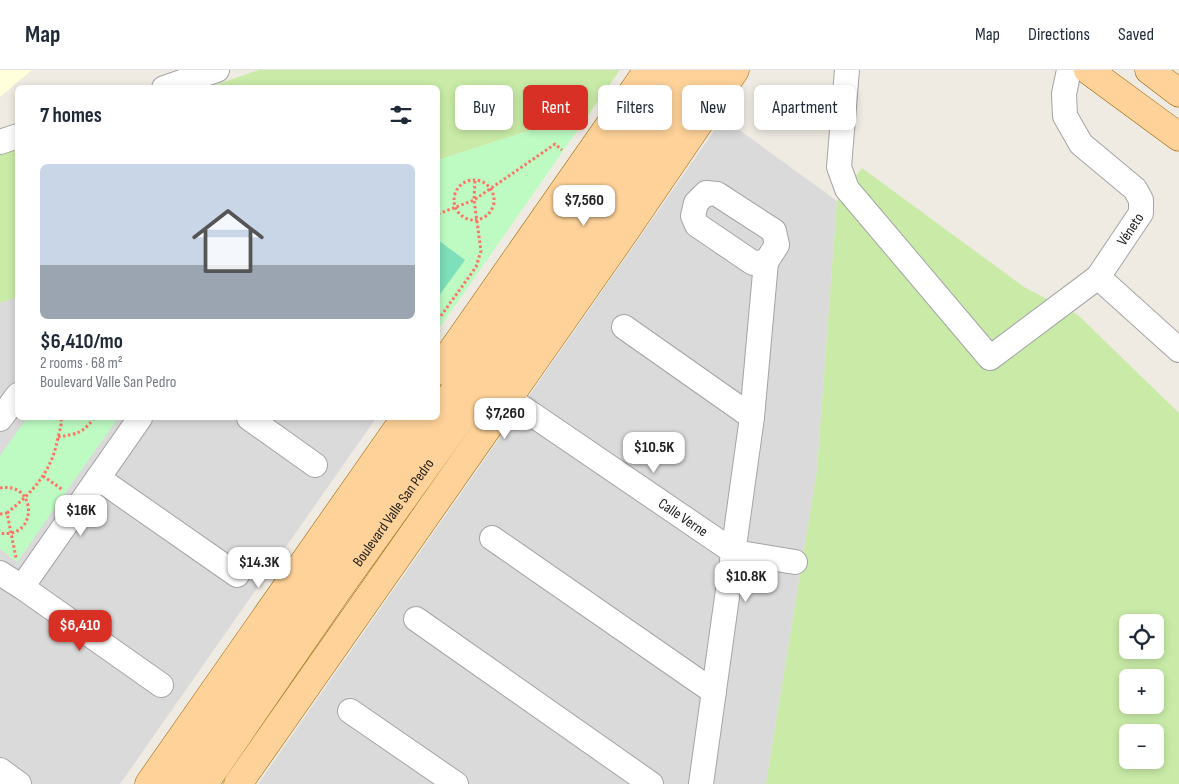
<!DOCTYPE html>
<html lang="en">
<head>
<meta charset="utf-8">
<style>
	:root { --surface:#fff; --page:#f2f2f3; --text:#1f2937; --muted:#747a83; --line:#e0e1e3; --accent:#d93025 }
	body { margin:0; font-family:"Sofia Sans Condensed",sans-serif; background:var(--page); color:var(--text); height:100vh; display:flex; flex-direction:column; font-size:19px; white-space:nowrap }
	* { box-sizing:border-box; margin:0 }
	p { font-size:16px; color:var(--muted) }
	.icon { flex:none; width:28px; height:28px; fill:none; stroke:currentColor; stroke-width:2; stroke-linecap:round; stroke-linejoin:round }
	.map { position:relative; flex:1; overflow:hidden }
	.drawer { position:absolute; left:15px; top:15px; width:425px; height:335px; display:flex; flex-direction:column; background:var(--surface); border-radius:8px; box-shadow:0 2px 8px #0003 }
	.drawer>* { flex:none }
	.guide { position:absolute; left:455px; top:15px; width:475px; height:45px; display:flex; gap:10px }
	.fabs { position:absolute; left:1119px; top:544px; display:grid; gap:10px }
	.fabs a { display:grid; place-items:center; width:45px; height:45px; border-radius:8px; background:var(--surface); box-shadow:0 2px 8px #0003; font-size:25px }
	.price { position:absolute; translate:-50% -42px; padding:0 11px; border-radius:10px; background:#fff; color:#222; font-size:16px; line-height:32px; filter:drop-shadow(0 1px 2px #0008) }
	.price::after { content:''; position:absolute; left:50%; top:30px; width:15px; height:11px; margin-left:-8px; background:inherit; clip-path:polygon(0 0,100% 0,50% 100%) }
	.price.selected { background:var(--accent); color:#fff }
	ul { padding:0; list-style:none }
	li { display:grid; align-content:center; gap:10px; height:265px; padding:0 25px }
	li span { display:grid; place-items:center; height:155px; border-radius:8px; color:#555 }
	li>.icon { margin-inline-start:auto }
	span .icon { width:90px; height:90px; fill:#fffc; stroke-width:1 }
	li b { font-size:21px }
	h2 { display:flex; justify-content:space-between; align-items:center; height:60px; padding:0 25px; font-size:21px }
	.pill { padding:0 18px; border-radius:8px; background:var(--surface); box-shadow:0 2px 8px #0003; font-size:18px; line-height:45px }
	.pill.selected { background:var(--accent); color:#fff }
	header { display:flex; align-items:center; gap:30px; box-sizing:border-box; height:70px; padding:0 25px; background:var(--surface); border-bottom:1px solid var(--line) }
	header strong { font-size:24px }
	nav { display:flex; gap:28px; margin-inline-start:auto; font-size:18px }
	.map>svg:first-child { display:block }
	.residential { fill:#dbdada }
	.education { fill:#ffffdc }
	.grass { fill:#c9eba7; fill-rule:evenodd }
	.park { fill:#befbc3 }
	.pitch { fill:#7ee0ba }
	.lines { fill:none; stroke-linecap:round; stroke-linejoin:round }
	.minor-casing { stroke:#a4a4a4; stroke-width:26 }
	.major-casing { stroke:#976400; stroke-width:29 }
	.path { stroke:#fd7465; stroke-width:3; stroke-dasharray:2.5 2.5; stroke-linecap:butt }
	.minor { stroke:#fff; stroke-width:24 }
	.major { stroke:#fed299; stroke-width:28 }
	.labels { text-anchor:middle; stroke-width:5; stroke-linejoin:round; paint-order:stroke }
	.street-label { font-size:15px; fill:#1d1d1d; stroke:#fff }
</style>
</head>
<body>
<header>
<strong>Map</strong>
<nav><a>Map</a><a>Directions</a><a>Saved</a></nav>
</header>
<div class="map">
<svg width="1179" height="714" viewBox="0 0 1179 714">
	<rect width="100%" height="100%" fill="#efebe3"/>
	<path class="residential" d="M723,48L837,131L817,400L766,714H258Z
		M17,227L18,348H376L120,714H0V233Z"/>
	<path class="education" d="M0,0H32L0,27Z"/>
	<path class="grass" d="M259,0H620L582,54L568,48L438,90V18H206Z
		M17,79V227L0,233V85Z
		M862,98L1024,217L1078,245L1179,343V714H766L817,400L837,131ZM1128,552H1155V580H1128ZM1128,608H1155V635H1128ZM1128,662H1155V690H1128Z"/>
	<path class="park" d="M568,48L582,54L438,260V90Z
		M27,348H118L17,492L0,479V386Z"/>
	<path class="pitch" d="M438,170L465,190L438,227Z"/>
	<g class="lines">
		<g class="minor-casing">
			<g id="minor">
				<path id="s1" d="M847,0L839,97L847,119L990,288L1098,207L1141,143V130L1135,119L1081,74L1065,46L1064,24L1069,0"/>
				<path d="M164,18L217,0"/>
				<path d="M0,72L18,66"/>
				<path d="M706,123L717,124L774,161L777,175L766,192L753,193L697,155L693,146L696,133Z"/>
				<path d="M1098,207L1179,280"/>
				<path d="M624,257L752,347"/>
				<path id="s2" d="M508,328L734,482L795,492"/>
				<path d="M249,348L315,395"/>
				<path d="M0,349L18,325"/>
				<path d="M98,408L237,505"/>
				<path d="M492,468L714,622"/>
				<path d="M0,503L22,517L140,348"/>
				<path d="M22,517L161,615"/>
				<path d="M416,549L651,714"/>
				<path d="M350,641L456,714"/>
				<path d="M0,700L19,714"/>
				<path d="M701,714L752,347L766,192"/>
			</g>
		</g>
		<g class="major-casing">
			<g id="major">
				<path d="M1088,0L1179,67"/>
				<path d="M1149,0L1179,23"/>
				<path d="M438,301L648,0"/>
				<path d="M438,344L587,134L678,0"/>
				<path d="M149,714L405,348"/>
				<path d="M177,714L435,348"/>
				<path id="s3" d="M204,714L337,521L605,146L707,0"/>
				<path d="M238,714L626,160L735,0"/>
			</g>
		</g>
		<path class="path" d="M454 130a20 20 0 1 1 40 0a20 20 0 1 1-40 0Z
			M438,144L474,130L555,74L562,80
			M438,250L476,197L481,181L474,130L475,110
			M58,367C77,364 83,363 94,348
			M43,406L63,420
			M0,418C38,411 38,470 0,463
			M7,443C34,421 52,401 58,367C60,360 62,354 61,348
			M0,444L7,443L16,488"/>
		<use href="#minor" class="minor"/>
		<use href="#major" class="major"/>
	</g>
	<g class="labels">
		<g class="street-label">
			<text dy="5" stroke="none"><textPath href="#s1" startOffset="535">Véneto</textPath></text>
			<text dy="5" stroke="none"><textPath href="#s3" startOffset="331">Boulevard Valle San Pedro</textPath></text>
			<text dy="5" stroke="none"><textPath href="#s2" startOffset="212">Calle Verne</textPath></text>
		</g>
	</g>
</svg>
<div class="fabs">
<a><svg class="icon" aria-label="locate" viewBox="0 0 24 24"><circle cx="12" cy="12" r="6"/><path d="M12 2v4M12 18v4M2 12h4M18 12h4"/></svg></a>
<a>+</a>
<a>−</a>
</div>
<b class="price" style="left:584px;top:157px">$7,560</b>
<b class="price" style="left:505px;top:370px">$7,260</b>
<b class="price" style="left:654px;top:404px">$10.5K</b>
<b class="price" style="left:81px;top:467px">$16K</b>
<b class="price" style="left:259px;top:519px">$14.3K</b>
<b class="price" style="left:746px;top:533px">$10.8K</b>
<b class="price selected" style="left:80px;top:582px">$6,410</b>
<div class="guide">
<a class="pill">Buy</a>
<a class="pill selected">Rent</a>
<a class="pill">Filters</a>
<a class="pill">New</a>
<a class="pill">Apartment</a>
</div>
<section class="drawer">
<h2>7 homes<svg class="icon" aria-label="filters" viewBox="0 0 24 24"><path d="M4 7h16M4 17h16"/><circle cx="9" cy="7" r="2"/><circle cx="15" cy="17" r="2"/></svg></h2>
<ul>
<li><span style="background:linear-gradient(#c9d6e8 65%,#9aa5b1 0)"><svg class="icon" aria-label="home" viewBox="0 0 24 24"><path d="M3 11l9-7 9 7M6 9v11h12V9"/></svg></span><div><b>$6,410/mo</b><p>2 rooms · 68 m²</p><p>Boulevard Valle San Pedro</p></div></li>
</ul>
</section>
</div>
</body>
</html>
